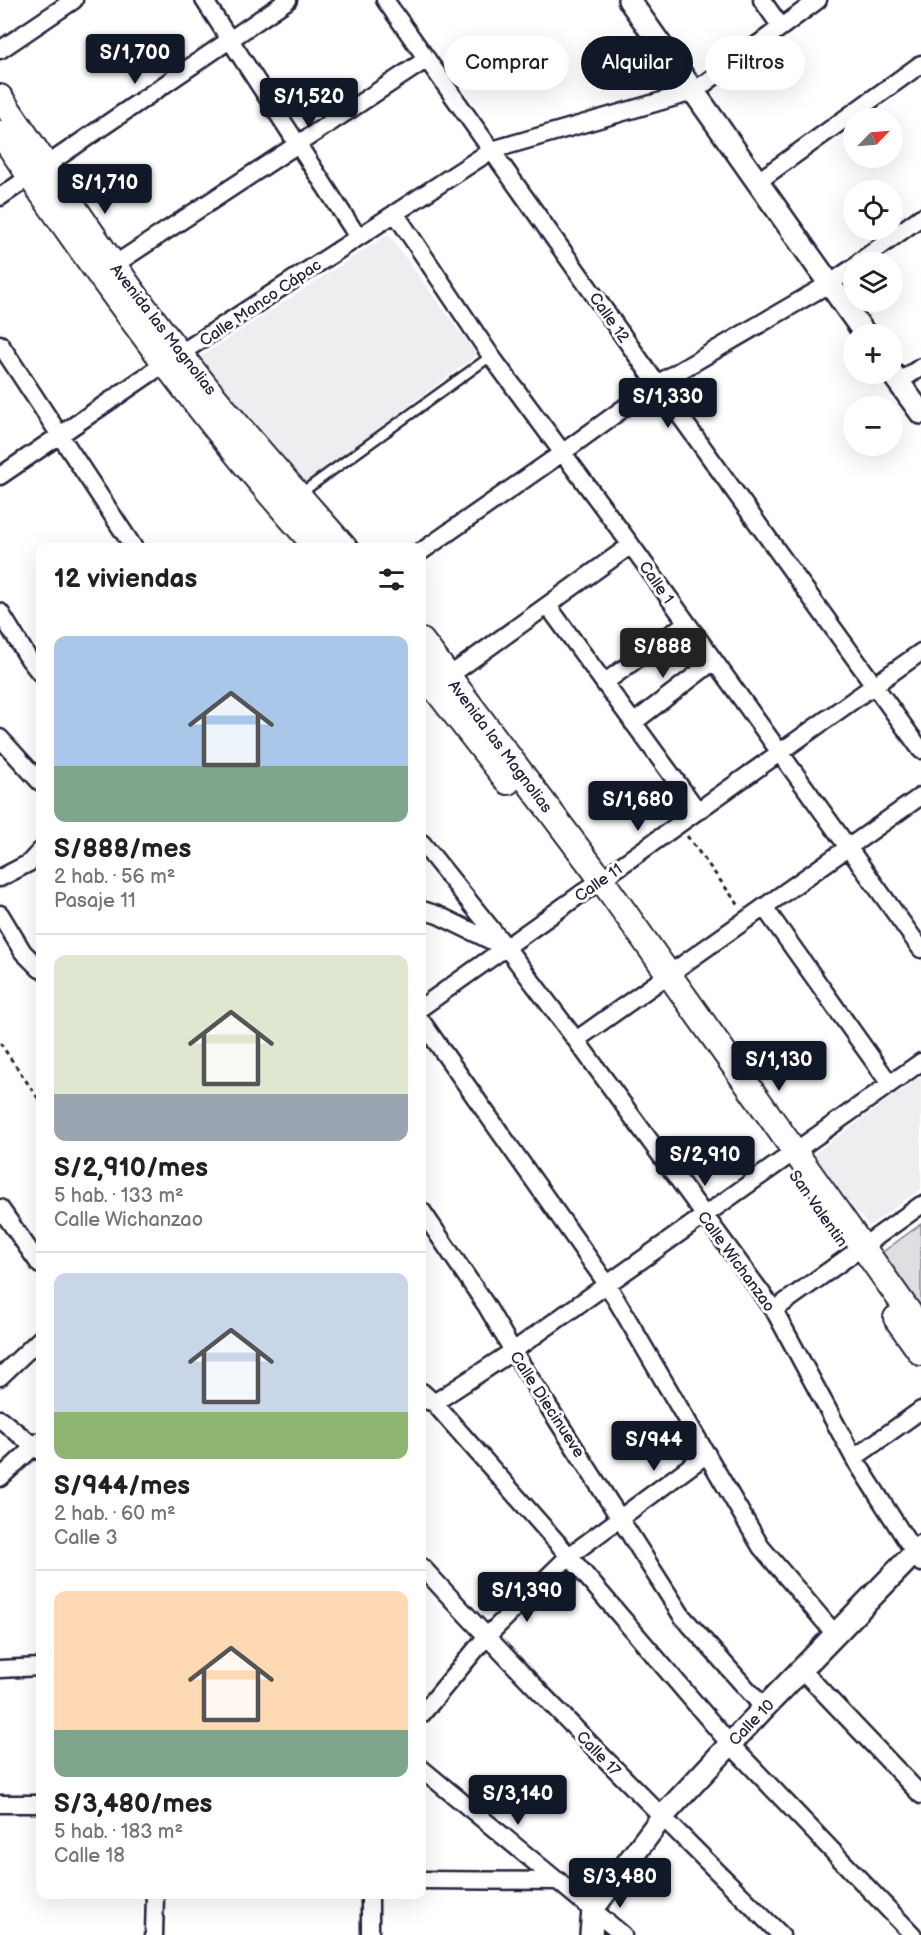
<!DOCTYPE html>
<html lang="es">
<head>
<meta charset="utf-8">
<style>
	:root { --surface:#fff; --page:#f6f6f6; --text:#202124; --muted:#757577; --line:#e0e0e0; --accent:#111827 }
	body { margin:0; font-family:"Balsamiq Sans",sans-serif; background:var(--page); color:var(--text); height:100vh; display:flex; flex-direction:column; font-size:22px; white-space:nowrap }
	* { box-sizing:border-box; margin:0 }
	p { font-size:20px; color:var(--muted) }
	.icon { flex:none; width:33px; height:33px; fill:none; stroke:currentColor; stroke-width:2; stroke-linecap:round; stroke-linejoin:round }
	.map { position:relative; flex:1; overflow:hidden }
	.sheet { position:absolute; left:36px; top:543px; width:390px; height:1356px; display:flex; flex-direction:column; background:var(--surface); border-radius:12px; box-shadow:0 6px 24px #0002 }
	.sheet>* { flex:none }
	.banner { position:absolute; left:444px; top:36px; width:387px; height:54px; display:flex; gap:12px }
	.needle { width:39px; rotate:65deg }
	.fabs { position:absolute; left:843px; top:108px; display:grid; gap:12px }
	.fabs a { display:grid; place-items:center; width:60px; height:60px; border-radius:50%; background:var(--surface); box-shadow:0 6px 24px #0002; font-size:30px }
	.price { position:absolute; translate:-50% -51px; padding:0 14px; border-radius:6px; background:var(--accent); color:#fff; font-size:20px; line-height:39px; filter:drop-shadow(0 2px 3px #0008) }
	.price::after { content:''; position:absolute; left:50%; top:36px; width:18px; height:14px; margin-left:-9px; background:inherit; clip-path:polygon(0 0,100% 0,50% 100%) }
	.price.active { background:#222; color:#fff }
	ul { padding:0; list-style:none }
	li { display:grid; align-content:center; gap:12px; height:318px; padding:0 18px }
	li+li { border-top:2px solid var(--line) }
	li span { display:grid; place-items:center; height:186px; border-radius:12px; color:#555 }
	li>.icon { margin-inline-start:auto }
	span .icon { width:108px; height:108px; fill:#fffc; stroke-width:1 }
	li b { font-size:26px }
	h2 { display:flex; justify-content:space-between; align-items:center; height:72px; padding:0 18px; font-size:26px }
	.tag { padding:0 21px; border-radius:27px; background:var(--surface); box-shadow:0 6px 24px #0002; font-size:21px; line-height:54px }
	.tag.active { background:var(--accent); color:#fff }
	.map>svg:first-child { display:block }
	.built { fill:#eeeef1 }
	.green { fill:#dfdfe2; stroke:#80808e; stroke-width:1.5 }
	.lines { fill:none; stroke-linecap:round; stroke-linejoin:round }
	.service-casing { stroke:#22223b; stroke-width:13 }
	.minor-casing { stroke:#22223b; stroke-width:21 }
	.tertiary-casing { stroke:#22223b; stroke-width:26 }
	.secondary-casing { stroke:#22223b; stroke-width:28 }
	.path { stroke:#22223b; stroke-width:3; stroke-dasharray:4.5 4.5; stroke-linecap:butt }
	.service { stroke:#fff; stroke-width:8 }
	.minor { stroke:#fff; stroke-width:16 }
	.tertiary { stroke:#fff; stroke-width:21 }
	.secondary { stroke:#fff; stroke-width:24 }
	.labels { text-anchor:middle; stroke-width:6; stroke-linejoin:round; paint-order:stroke }
	.street-label { font-size:16px; fill:#22223b; stroke:#fff }
</style>
</head>
<body>
<div class="map">
<svg width="921" height="1935" viewBox="0 0 921 1935">
	<rect width="100%" height="100%" fill="#fff"/>
	<filter id="ink" filterUnits="userSpaceOnUse"><feTurbulence type="fractalNoise" baseFrequency=".0167" numOctaves="2"/><feDisplacementMap in="SourceGraphic" scale="12" xChannelSelector="R" yChannelSelector="G"/><feConvolveMatrix kernelMatrix="1 2 1 2 8 2 1 2 1" color-interpolation-filters="sRGB"/></filter>
	<g filter="url(#ink)">
		<path class="built" d="M388,234L477,355L303,485L194,361Z
			M921,1076V1189L869,1226L811,1156Z"/>
		<path class="green" d="M921,1224V1311L880,1254Z"/>
		<g class="lines">
			<g class="service-casing">
				<path id="service" d="M301,493L491,356"/>
			</g>
			<g class="minor-casing">
				<path id="minor" d="M204,0L358,237
					M385,0L657,384L921,750
					M762,0L781,27
					M0,50L74,0
					M757,182L921,64
					M0,197L288,0
					M395,213L491,356L631,545L921,949
					M859,262L921,217
					M114,265L427,59
					M0,344L134,548
					M899,382L921,367
					M0,476L164,364L492,150L693,92L818,0
					M422,551L562,453L657,384L832,282L854,267
					M548,606L698,811
					M0,612L29,659L40,673
					M449,676L631,545
					M604,683L686,623
					M633,723L714,661
					M0,738L40,782
					M422,843L506,947L576,1040L774,1310L854,1458L921,1563
					M0,878L29,863L40,851
					M764,907L890,1084
					M422,910L438,915L502,946
					M0,914L23,952L40,969
					M422,1007L921,652
					M422,1022L607,1284L761,1547L835,1634
					M576,1040L921,796
					M0,1208L40,1265
					M422,1211L486,1305L513,1351L682,1616L764,1708
					M774,1310L921,1205
					M0,1377L40,1339
					M422,1392L434,1403L569,1556L730,1744L913,1935
					M425,1400L434,1403L513,1351L921,1062
					M0,1419L40,1451
					M854,1458L921,1410
					M0,1478L40,1441
					M422,1567C538,1693 659,1814 781,1935
					M0,1669L40,1667
					M801,1669L921,1795
					M422,1714L486,1637L569,1556L707,1454
					M422,1769L623,1935
					M0,1804H40
					M422,1880L559,1881
					M154,1935L155,1894
					M370,1935V1894"/>
			</g>
			<g class="tertiary-casing">
				<path id="tertiary" d="M629,0L865,334
					M892,373L921,413
					M591,1935L593,1909L662,1817L764,1708L921,1546"/>
			</g>
			<g class="secondary-casing">
				<path id="secondary" d="M0,97C59,183 115,272 180,354C232,421 289,484 345,548
					M0,133C98,277 200,418 317,548
					M422,641L601,879L921,1329
					M422,672L508,782
					M896,1318L921,1353"/>
			</g>
			<path class="path" d="M687,836L740,907
				M0,1043L40,1101"/>
			<use href="#service" class="service"/>
			<use href="#minor" class="minor"/>
			<use href="#tertiary" class="tertiary"/>
			<use href="#secondary" class="secondary"/>
		</g>
	</g>
	<g class="labels">
		<g class="street-label">
			<text transform="translate(260 302) rotate(-34)" y="6">Calle Manco Cápac</text>
			<text transform="translate(610 317) rotate(55)" y="6">Calle 12</text>
			<text transform="translate(164 329) rotate(52)" y="6">Avenida las Magnolias</text>
			<text transform="translate(657 582) rotate(55)" y="6">Calle 1</text>
			<text transform="translate(501 746) rotate(53)" y="6">Avenida las Magnolias</text>
			<text transform="translate(598 882) rotate(-35)" y="6">Calle 11</text>
			<text transform="translate(819 1208) rotate(55)" y="6">San Valentin</text>
			<text transform="translate(737 1261) rotate(54)" y="6">Calle Wichanzao</text>
			<text transform="translate(548 1404) rotate(57)" y="6">Calle Diecinueve</text>
			<text transform="translate(751 1722) rotate(-46)" y="6">Calle 10</text>
			<text transform="translate(599 1753) rotate(46)" y="6">Calle 17</text>
		</g>
	</g>
</svg>
<div class="fabs">
<a><svg class="needle" viewBox="-14 -14 28 28"><path d="M0-13l5 13h-10z" fill="#e53935"/><path d="M0 13l5-13h-10z" fill="#757577"/></svg></a>
<a><svg class="icon" aria-label="locate" viewBox="0 0 24 24"><circle cx="12" cy="12" r="6"/><path d="M12 2v4M12 18v4M2 12h4M18 12h4"/></svg></a>
<a><svg class="icon" aria-label="layers" viewBox="0 0 24 24"><path d="M12 4l9 5-9 5-9-5zM3 14l9 5 9-5"/></svg></a>
<a>+</a>
<a>−</a>
</div>
<b class="price" style="left:135px;top:85px">S/1,700</b>
<b class="price" style="left:309px;top:129px">S/1,520</b>
<b class="price" style="left:105px;top:215px">S/1,710</b>
<b class="price" style="left:668px;top:429px">S/1,330</b>
<b class="price active" style="left:663px;top:679px">S/888</b>
<b class="price" style="left:638px;top:832px">S/1,680</b>
<b class="price" style="left:779px;top:1092px">S/1,130</b>
<b class="price" style="left:705px;top:1187px">S/2,910</b>
<b class="price" style="left:654px;top:1472px">S/944</b>
<b class="price" style="left:527px;top:1623px">S/1,390</b>
<b class="price" style="left:518px;top:1826px">S/3,140</b>
<b class="price" style="left:620px;top:1909px">S/3,480</b>
<div class="banner">
<a class="tag">Comprar</a>
<a class="tag active">Alquilar</a>
<a class="tag">Filtros</a>
</div>
<section class="sheet">
<h2>12 viviendas<svg class="icon" aria-label="filters" viewBox="0 0 24 24"><path d="M4 7h16M4 17h16"/><circle cx="9" cy="7" r="2"/><circle cx="15" cy="17" r="2"/></svg></h2>
<ul>
<li><span style="background:linear-gradient(#a9c7e8 70%,#7fa58c 0)"><svg class="icon" aria-label="home" viewBox="0 0 24 24"><path d="M3 11l9-7 9 7M6 9v11h12V9"/></svg></span><div><b>S/888/mes</b><p>2 hab. · 56 m²</p><p>Pasaje 11</p></div></li>
<li><span style="background:linear-gradient(#dfe7d0 75%,#9aa5b1 0)"><svg class="icon" aria-label="home" viewBox="0 0 24 24"><path d="M3 11l9-7 9 7M6 9v11h12V9"/></svg></span><div><b>S/2,910/mes</b><p>5 hab. · 133 m²</p><p>Calle Wichanzao</p></div></li>
<li><span style="background:linear-gradient(#c9d6e8 75%,#8fb573 0)"><svg class="icon" aria-label="home" viewBox="0 0 24 24"><path d="M3 11l9-7 9 7M6 9v11h12V9"/></svg></span><div><b>S/944/mes</b><p>2 hab. · 60 m²</p><p>Calle 3</p></div></li>
<li><span style="background:linear-gradient(#ffd9b3 75%,#7fa58c 0)"><svg class="icon" aria-label="home" viewBox="0 0 24 24"><path d="M3 11l9-7 9 7M6 9v11h12V9"/></svg></span><div><b>S/3,480/mes</b><p>5 hab. · 183 m²</p><p>Calle 18</p></div></li>
</ul>
</section>
</div>
</body>
</html>
